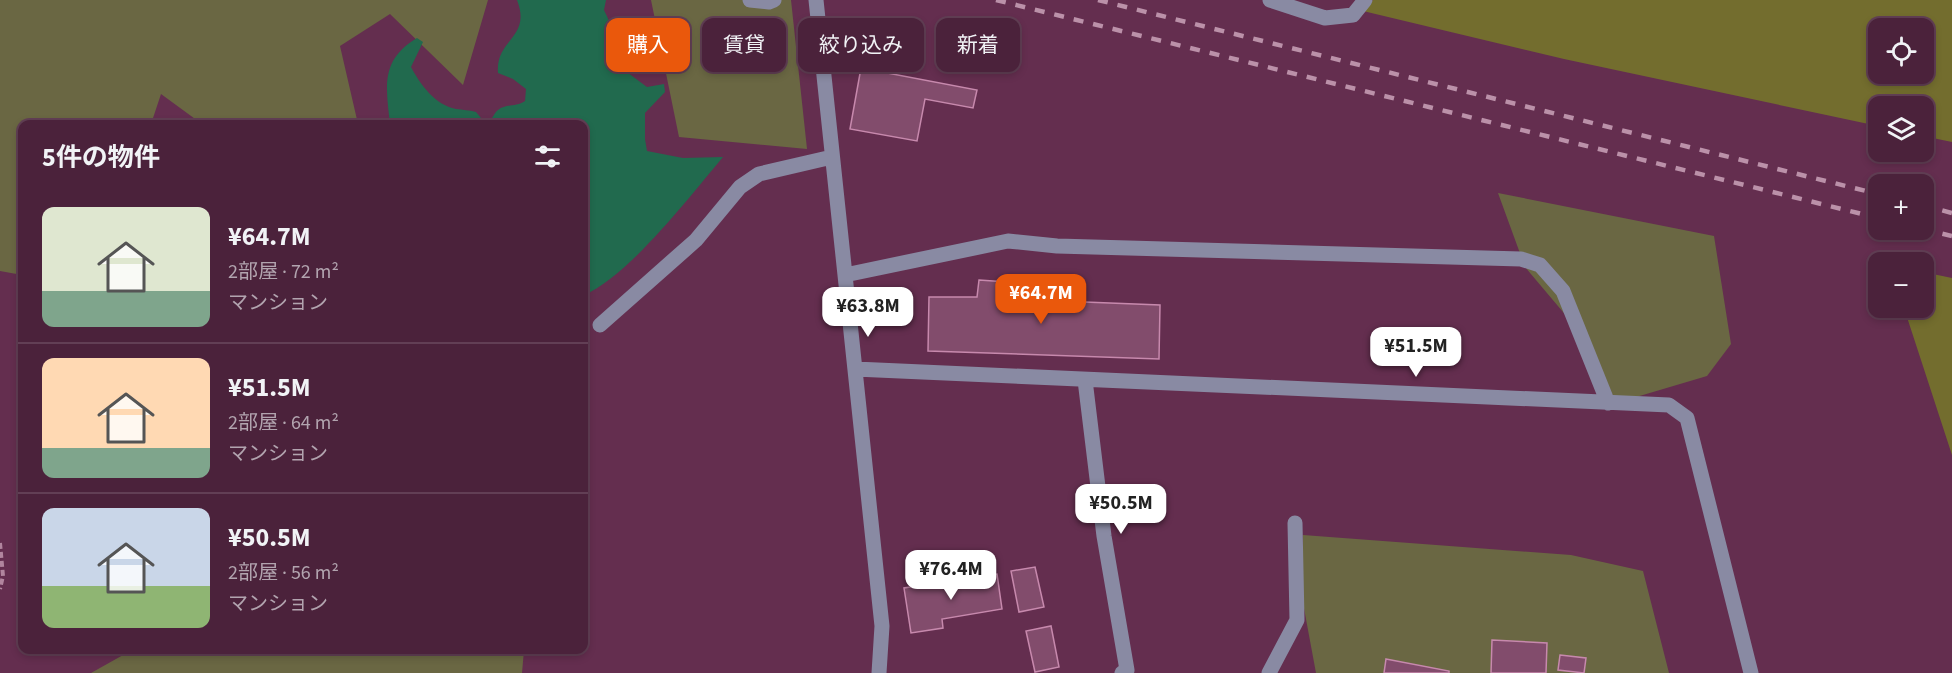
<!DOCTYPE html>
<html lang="ja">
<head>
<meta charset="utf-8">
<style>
	:root { --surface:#4b223b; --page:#552f46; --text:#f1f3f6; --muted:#b2a4af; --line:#623f55; --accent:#ea580c }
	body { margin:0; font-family:"Source Sans 3","Noto Sans JP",sans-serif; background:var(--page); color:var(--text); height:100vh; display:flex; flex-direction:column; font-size:22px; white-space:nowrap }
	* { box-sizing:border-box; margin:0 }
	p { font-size:20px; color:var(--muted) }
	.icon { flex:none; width:33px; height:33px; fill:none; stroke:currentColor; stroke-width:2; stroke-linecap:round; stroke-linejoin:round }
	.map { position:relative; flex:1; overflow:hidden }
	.details { position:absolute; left:18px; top:120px; width:570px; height:534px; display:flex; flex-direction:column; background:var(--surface); border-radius:12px; box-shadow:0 3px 9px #0003,0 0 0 2px var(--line) }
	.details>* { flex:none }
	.guide { position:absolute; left:606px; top:18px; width:570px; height:54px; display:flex; gap:12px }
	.tools { position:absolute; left:1868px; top:18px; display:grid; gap:12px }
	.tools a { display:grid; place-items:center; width:66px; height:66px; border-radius:12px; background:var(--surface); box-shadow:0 3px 9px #0003,0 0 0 2px var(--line); font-size:30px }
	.price { position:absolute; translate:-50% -51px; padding:0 14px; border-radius:12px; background:#fff; color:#222; font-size:20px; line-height:39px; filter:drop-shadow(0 2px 3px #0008) }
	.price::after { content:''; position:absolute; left:50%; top:36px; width:18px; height:14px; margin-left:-9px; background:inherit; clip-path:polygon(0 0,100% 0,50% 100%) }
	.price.active { background:var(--accent); color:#fff }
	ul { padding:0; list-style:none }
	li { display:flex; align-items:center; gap:18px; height:150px; padding:0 24px }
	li+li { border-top:2px solid var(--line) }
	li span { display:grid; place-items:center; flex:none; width:168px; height:120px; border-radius:12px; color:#555 }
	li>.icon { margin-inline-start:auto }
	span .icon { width:72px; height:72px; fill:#fffc; stroke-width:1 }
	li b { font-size:26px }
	h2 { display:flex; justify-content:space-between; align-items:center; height:72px; padding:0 24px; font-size:26px }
	.chip { padding:0 21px; border-radius:12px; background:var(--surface); box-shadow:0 3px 9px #0003,0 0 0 2px var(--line); font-size:21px; line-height:54px }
	.chip.active { background:var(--accent); color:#fff }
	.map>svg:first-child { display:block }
	.green { fill:#6a6743 }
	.forest { fill:#736d2e; fill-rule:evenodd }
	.water { fill:#216a4e }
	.building { fill:#824c6c; stroke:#c789ad; stroke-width:1.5 }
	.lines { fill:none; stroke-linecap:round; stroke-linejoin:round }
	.path { stroke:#b1859e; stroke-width:4; stroke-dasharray:6 3; stroke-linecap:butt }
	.minor { stroke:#898aa3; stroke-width:15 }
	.rail { stroke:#bb91a9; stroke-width:4.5; stroke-dasharray:10 10; stroke-linecap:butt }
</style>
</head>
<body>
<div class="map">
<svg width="1952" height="673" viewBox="0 0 1952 673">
	<rect width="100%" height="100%" fill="#642e4f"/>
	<path class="green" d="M0,0H488L463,85L390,14L340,46L358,124H202L161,94L151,124H22V275L0,271Z
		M651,0H791L807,149L679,137Z
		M1498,193L1714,236L1731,344L1707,376L1616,403L1590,344L1525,267Z
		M1303,535L1571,555L1643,571L1669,673H1316L1303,603Z
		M132,650H524L522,673H91Z"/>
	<path class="forest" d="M1373,0H1952V142L1923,136V106H1878V126L1564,59L1363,11ZM1878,28H1923V74H1878Z
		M1923,272L1952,278V455L1904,308H1923Z"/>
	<path class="water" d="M517,0H606L604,10L612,27L605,50L612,61L647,87L664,84L665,92L645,113V139L647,151L683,158L723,157C690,196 629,276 584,295V124H390C386,87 380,60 417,38L423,42L411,67C420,84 435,105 456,109C463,110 469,110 476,112L481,118L488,121C494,118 493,114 498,110C505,104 516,107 525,101L526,89L513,79L498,73C495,39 532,38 517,0Z"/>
	<path class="building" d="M861,68L977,90L973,108L925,99L917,141L850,129Z
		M979,280L1034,284V300L1160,305L1159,359L928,351L929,297H977Z
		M1035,567L1044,607L1019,612L1011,571Z
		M997,574L1002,609L942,619L943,628L911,633L904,588Z
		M1051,626L1059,667L1035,672L1026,631Z
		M1492,640L1547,643L1546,673H1491Z
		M1560,655L1586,658L1584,673L1558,670Z
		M1386,659L1449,671V673H1384Z"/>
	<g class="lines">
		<path class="path" d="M0,543L3,576L0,589"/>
		<path class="minor" d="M750,0L769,2L774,0
			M816,0L882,626L879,673
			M1270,0L1325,18L1353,15L1365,0
			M845,275L1008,241L1057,246L1521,259L1540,265L1563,291L1608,403
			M600,325L696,240L740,187L759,174L832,157
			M855,369L1669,405L1687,418L1751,673
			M1085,380L1104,536L1127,670L1122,673
			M1269,673L1297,620L1295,523"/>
		<path class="rail" d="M996,0L1878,218
			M1098,0L1878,194
			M1923,205L1952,213
			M1923,229L1952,236"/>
	</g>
</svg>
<div class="tools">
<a><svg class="icon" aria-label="locate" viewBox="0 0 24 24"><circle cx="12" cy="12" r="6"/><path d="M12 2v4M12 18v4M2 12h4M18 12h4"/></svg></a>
<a><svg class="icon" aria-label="layers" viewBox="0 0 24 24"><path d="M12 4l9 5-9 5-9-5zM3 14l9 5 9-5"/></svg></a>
<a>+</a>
<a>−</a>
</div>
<b class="price active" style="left:1041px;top:325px">¥64.7M</b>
<b class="price" style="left:868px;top:338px">¥63.8M</b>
<b class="price" style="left:1416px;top:378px">¥51.5M</b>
<b class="price" style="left:1121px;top:535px">¥50.5M</b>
<b class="price" style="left:951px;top:601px">¥76.4M</b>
<div class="guide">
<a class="chip active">購入</a>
<a class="chip">賃貸</a>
<a class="chip">絞り込み</a>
<a class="chip">新着</a>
</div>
<section class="details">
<h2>5件の物件<svg class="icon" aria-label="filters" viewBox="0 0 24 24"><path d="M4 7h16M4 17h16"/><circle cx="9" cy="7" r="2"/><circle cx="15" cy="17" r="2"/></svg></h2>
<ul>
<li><span style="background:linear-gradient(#dfe7d0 70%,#7fa58c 0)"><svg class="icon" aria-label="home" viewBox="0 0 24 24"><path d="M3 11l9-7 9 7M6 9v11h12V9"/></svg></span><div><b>¥64.7M</b><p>2部屋 · 72 m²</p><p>マンション</p></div></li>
<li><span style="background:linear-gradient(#ffd9b3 75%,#7fa58c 0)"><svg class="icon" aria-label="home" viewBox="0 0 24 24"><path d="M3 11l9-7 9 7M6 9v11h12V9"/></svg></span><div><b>¥51.5M</b><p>2部屋 · 64 m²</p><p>マンション</p></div></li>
<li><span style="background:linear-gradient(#c9d6e8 65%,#8fb573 0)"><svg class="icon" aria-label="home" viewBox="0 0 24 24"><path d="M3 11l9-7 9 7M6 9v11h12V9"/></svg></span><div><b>¥50.5M</b><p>2部屋 · 56 m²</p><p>マンション</p></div></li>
</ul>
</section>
</div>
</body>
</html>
